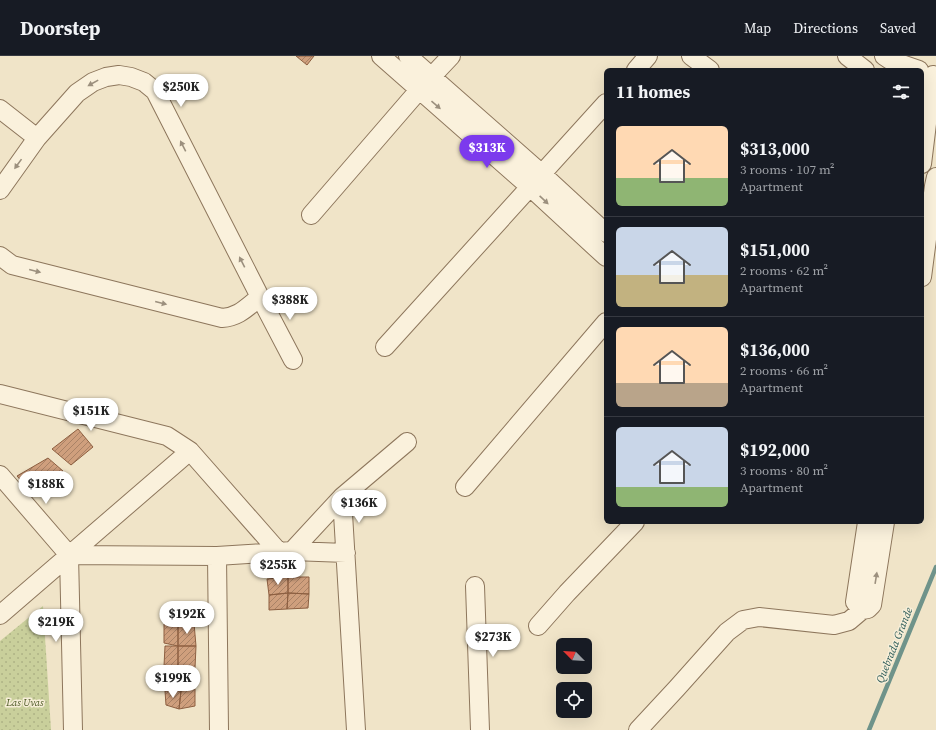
<!DOCTYPE html>
<html lang="en">
<head>
<meta charset="utf-8">
<style>
	:root { --surface:#171b24; --page:#242831; --text:#f1f3f6; --muted:#9ea1a6; --line:#363941; --accent:#7c3aed }
	body { margin:0; font-family:"Source Serif 4",serif; background:var(--page); color:var(--text); height:100vh; display:flex; flex-direction:column; font-size:15px; white-space:nowrap }
	* { box-sizing:border-box; margin:0 }
	p { font-size:13px; color:var(--muted) }
	.icon { flex:none; width:22px; height:22px; fill:none; stroke:currentColor; stroke-width:2; stroke-linecap:round; stroke-linejoin:round }
	.map { position:relative; flex:1; overflow:hidden }
	.drawer { position:absolute; left:604px; top:12px; width:320px; height:456px; display:flex; flex-direction:column; background:var(--surface); border-radius:6px; box-shadow:0 4px 16px #0002 }
	.drawer>* { flex:none }
	.needle { width:26px; rotate:294deg }
	.tools { position:absolute; left:556px; top:582px; display:grid; gap:8px }
	.tools a { display:grid; place-items:center; width:36px; height:36px; border-radius:6px; background:var(--surface); box-shadow:0 4px 16px #0002; font-size:20px }
	.price { position:absolute; translate:-50% -34px; padding:0 9px; border-radius:14px; background:#fff; color:#222; font-size:13px; line-height:26px; filter:drop-shadow(0 1px 2px #0008) }
	.price::after { content:''; position:absolute; left:50%; top:24px; width:12px; height:9px; margin-left:-6px; background:inherit; clip-path:polygon(0 0,100% 0,50% 100%) }
	.price.active { background:var(--accent); color:#fff }
	ul { padding:0; list-style:none }
	li { display:flex; align-items:center; gap:12px; height:100px; padding:0 12px }
	li+li { border-top:1px solid var(--line) }
	li span { display:grid; place-items:center; flex:none; width:112px; height:80px; border-radius:6px; color:#555 }
	li>.icon { margin-inline-start:auto }
	span .icon { width:48px; height:48px; fill:#fffc; stroke-width:1 }
	li b { font-size:17px }
	h2 { display:flex; justify-content:space-between; align-items:center; height:48px; padding:0 12px; font-size:17px }
	header { display:flex; align-items:center; gap:24px; box-sizing:border-box; height:56px; padding:0 20px; background:var(--surface); border-bottom:1px solid var(--line) }
	header strong { font-size:19px }
	nav { display:flex; gap:22px; margin-inline-start:auto; font-size:14px }
	.map>svg:first-child { display:block }
	.park { fill:url(#park-dots) }
	.lines { fill:none; stroke-linecap:round; stroke-linejoin:round }
	.stream { stroke:#6f938a; stroke-width:4.5 }
	.building { fill:url(#building-hatch); stroke:#8d5f41 }
	.street-casing { stroke:#8d765c; stroke-width:20 }
	.street { stroke:#faf1dc; stroke-width:18 }
	.oneway { fill:#9c907e }
	.labels { text-anchor:middle; stroke-width:3; stroke-linejoin:round; paint-order:stroke }
	.park-label { font-size:10px; font-style:italic; fill:#4d5a26; stroke:#f7eed8 }
	.water-label { font-size:11px; font-style:italic; fill:#2f5d5a; stroke:#f7eed8 }
</style>
</head>
<body>
<header>
<strong>Doorstep</strong>
<nav><a>Map</a><a>Directions</a><a>Saved</a></nav>
</header>
<div class="map">
<svg width="936" height="674" viewBox="0 0 936 674">
	<defs>
		<pattern id="park-dots" width="8" height="8" patternUnits="userSpaceOnUse"><rect width="8" height="8" fill="#c9cf9b"/><path d="M2 2h.1M6 6h.1" fill="none" stroke="#aeb285" stroke-width="1.8" stroke-linecap="round"/></pattern>
		<pattern id="building-hatch" width="6" height="6" patternUnits="userSpaceOnUse"><rect width="6" height="6" fill="#cf9f7d"/><path d="M-1 1l2-2M0 6l6-6M5 7l2-2" fill="none" stroke="#a98266"/></pattern>
	</defs>
	<rect width="100%" height="100%" fill="#f0e4c8"/>
	<path class="park" d="M43,550L51,674H0V585Z"/>
	<g class="lines">
		<path class="stream" d="M869,674L936,511"/>
	</g>
	<path class="building" d="M296,0H314L307,9Z
		M78,373L93,391L71,409L52,393Z
		M48,402L63,415L33,438L17,420Z
		M288,521V537L269,539L267,523Z
		M288,521H309V538L288,537Z
		M288,537L287,553L269,554V539Z
		M288,537L309,538L308,552L287,553Z
		M194,567L196,590H178V568Z
		M164,568H178V590L164,587Z
		M165,590H178V610H164Z
		M178,590H196L195,612L178,610Z
		M195,612L194,631L180,633L179,613Z
		M164,613H179L180,633L164,630Z
		M195,633V650L179,653L181,635Z
		M165,635H181L179,653L166,649Z"/>
	<g class="lines">
		<g class="street-casing">
			<path id="street" d="M381,0L530,131L606,201
				M408,0L542,118L606,177
				M691,0L710,14
				M847,0L865,14
				M884,0L890,4L919,14
				M636,14L648,0
				M0,53L37,82
				M922,108L933,19
				M0,134L37,82L77,37L93,26L106,21L119,19L131,21L144,26L155,35L260,241L293,304
				M311,159L419,34L451,0
				M0,200L12,209L222,262C239,261 247,251 260,241
				M922,221L934,130L936,121
				M385,291L606,47
				M0,338L167,380L190,395L278,495
				M0,419L69,499L73,674
				M465,431L606,266
				M342,441L356,674
				M292,495L342,441L407,386
				M69,499L217,500L292,495L346,497
				M217,500L219,674
				M475,530L480,674
				M862,554L855,546L867,466
				M0,559L190,395
				M538,570L567,537L635,466
				M638,674L677,632L727,576L743,564L759,561L834,569L849,565L862,554L868,553L872,549L885,466"/>
		</g>
		<use href="#street" class="street"/>
	</g>
	<defs><path id="oneway-solid" d="M-6-.8H1V-3.2L6.5 0L1 3.2V.8H-6Z"/></defs>
	<g class="oneway">
		<use href="#oneway-solid" transform="translate(93 27) rotate(151)"/>
		<use href="#oneway-solid" transform="translate(436 49) rotate(41)"/>
		<use href="#oneway-solid" transform="translate(183 90) rotate(-117)"/>
		<use href="#oneway-solid" transform="translate(18 108) rotate(126)"/>
		<use href="#oneway-solid" transform="translate(544 144) rotate(43)"/>
		<use href="#oneway-solid" transform="translate(242 206) rotate(-117)"/>
		<use href="#oneway-solid" transform="translate(35 215) rotate(14)"/>
		<use href="#oneway-solid" transform="translate(161 247) rotate(14)"/>
		<use href="#oneway-solid" transform="translate(876 522) rotate(-81)"/>
	</g>
	<g class="labels">
		<g class="park-label">
			<text x="25" y="650">Las Uvas</text>
		</g>
		<g class="water-label">
			<text transform="translate(894 589) rotate(-68)" y="4">Quebrada Grande</text>
		</g>
	</g>
</svg>
<div class="tools">
<a><svg class="needle" viewBox="-14 -14 28 28"><path d="M0-13l5 13h-10z" fill="#e53935"/><path d="M0 13l5-13h-10z" fill="#9ea1a6"/></svg></a>
<a><svg class="icon" aria-label="locate" viewBox="0 0 24 24"><circle cx="12" cy="12" r="6"/><path d="M12 2v4M12 18v4M2 12h4M18 12h4"/></svg></a>
</div>
<b class="price" style="left:181px;top:52px">$250K</b>
<b class="price active" style="left:487px;top:113px">$313K</b>
<b class="price" style="left:290px;top:265px">$388K</b>
<b class="price" style="left:91px;top:376px">$151K</b>
<b class="price" style="left:46px;top:449px">$188K</b>
<b class="price" style="left:359px;top:468px">$136K</b>
<b class="price" style="left:278px;top:530px">$255K</b>
<b class="price" style="left:187px;top:579px">$192K</b>
<b class="price" style="left:56px;top:587px">$219K</b>
<b class="price" style="left:493px;top:602px">$273K</b>
<b class="price" style="left:173px;top:643px">$199K</b>
<section class="drawer">
<h2>11 homes<svg class="icon" aria-label="filters" viewBox="0 0 24 24"><path d="M4 7h16M4 17h16"/><circle cx="9" cy="7" r="2"/><circle cx="15" cy="17" r="2"/></svg></h2>
<ul>
<li><span style="background:linear-gradient(#ffd9b3 65%,#8fb573 0)"><svg class="icon" aria-label="home" viewBox="0 0 24 24"><path d="M3 11l9-7 9 7M6 9v11h12V9"/></svg></span><div><b>$313,000</b><p>3 rooms · 107 m²</p><p>Apartment</p></div></li>
<li><span style="background:linear-gradient(#c9d6e8 60%,#c2b280 0)"><svg class="icon" aria-label="home" viewBox="0 0 24 24"><path d="M3 11l9-7 9 7M6 9v11h12V9"/></svg></span><div><b>$151,000</b><p>2 rooms · 62 m²</p><p>Apartment</p></div></li>
<li><span style="background:linear-gradient(#ffd9b3 70%,#b9a48a 0)"><svg class="icon" aria-label="home" viewBox="0 0 24 24"><path d="M3 11l9-7 9 7M6 9v11h12V9"/></svg></span><div><b>$136,000</b><p>2 rooms · 66 m²</p><p>Apartment</p></div></li>
<li><span style="background:linear-gradient(#c9d6e8 75%,#8fb573 0)"><svg class="icon" aria-label="home" viewBox="0 0 24 24"><path d="M3 11l9-7 9 7M6 9v11h12V9"/></svg></span><div><b>$192,000</b><p>3 rooms · 80 m²</p><p>Apartment</p></div></li>
</ul>
</section>
</div>
</body>
</html>
